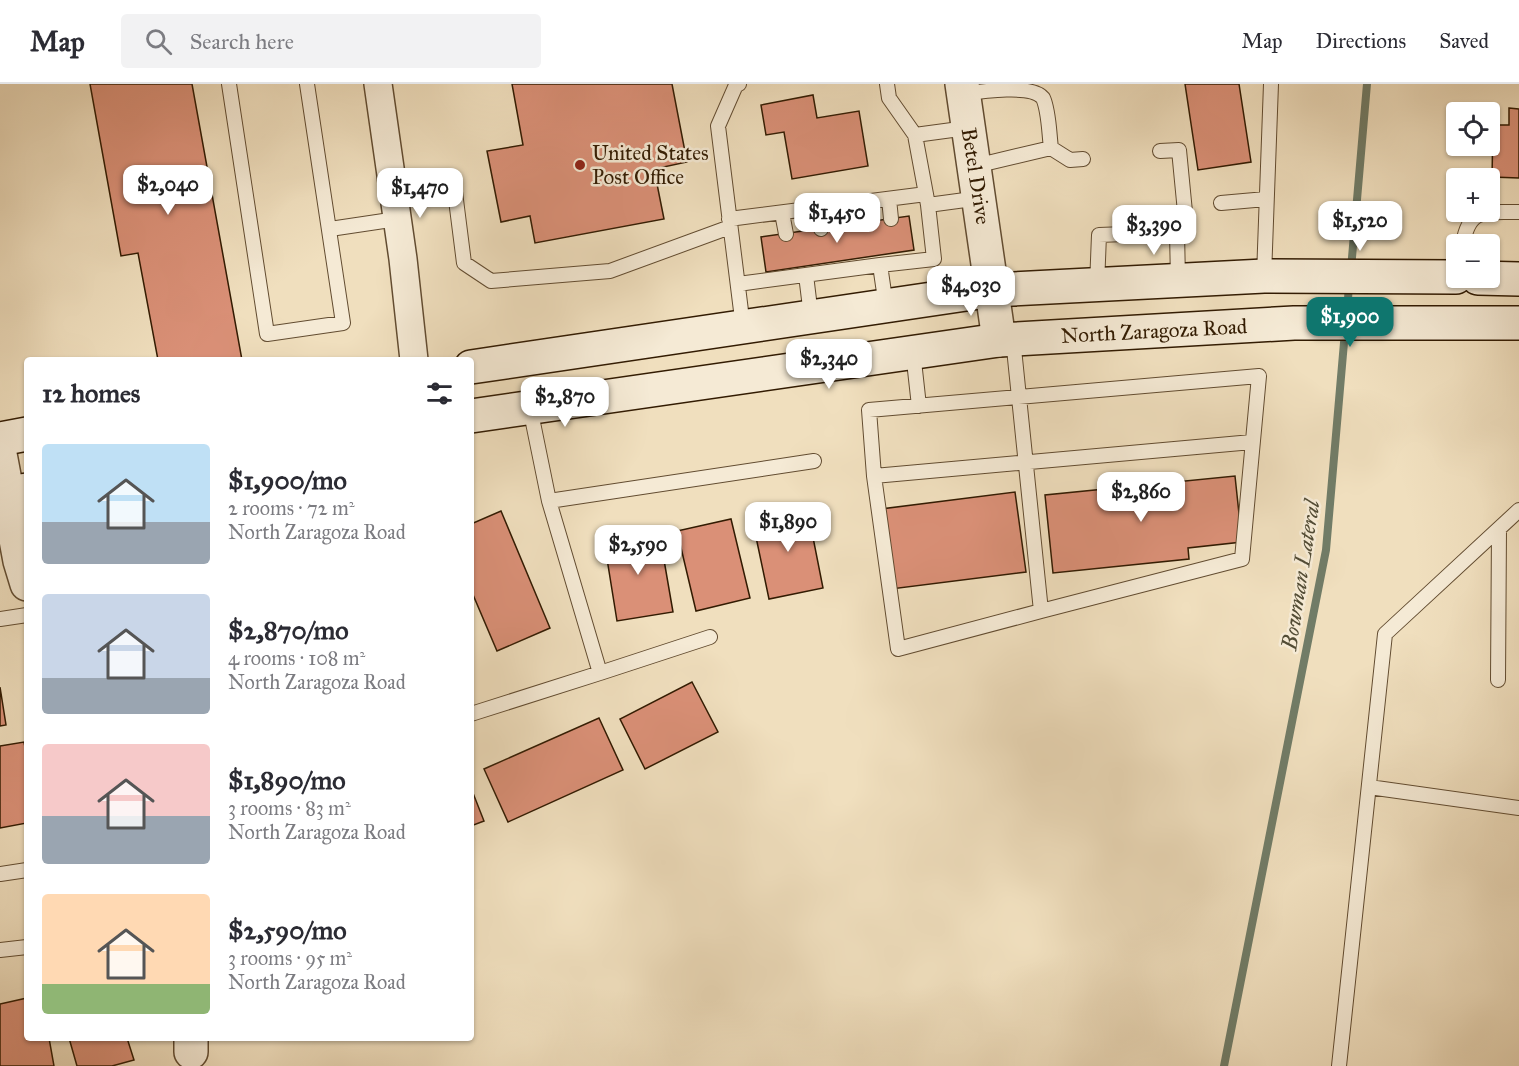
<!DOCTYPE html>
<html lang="en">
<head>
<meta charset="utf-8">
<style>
	:root { --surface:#fff; --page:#f2f2f3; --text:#2b2b33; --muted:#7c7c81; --line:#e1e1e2; --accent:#0f766e }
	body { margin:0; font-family:"IM FELL Great Primer",serif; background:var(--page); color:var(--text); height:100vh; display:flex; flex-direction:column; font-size:22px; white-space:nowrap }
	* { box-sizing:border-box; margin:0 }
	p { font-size:20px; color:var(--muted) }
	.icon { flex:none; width:33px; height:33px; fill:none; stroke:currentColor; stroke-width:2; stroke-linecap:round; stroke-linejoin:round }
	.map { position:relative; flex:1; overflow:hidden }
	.panel { position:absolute; left:24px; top:273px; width:450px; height:684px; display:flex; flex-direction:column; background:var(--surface); border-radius:6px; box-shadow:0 2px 4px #0004 }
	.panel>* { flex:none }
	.buttons { position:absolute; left:1446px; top:18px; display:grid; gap:12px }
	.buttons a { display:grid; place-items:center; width:54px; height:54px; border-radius:6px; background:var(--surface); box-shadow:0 2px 4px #0004; font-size:30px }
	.price { position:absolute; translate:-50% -51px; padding:0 14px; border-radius:12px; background:#fff; color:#222; font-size:20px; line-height:39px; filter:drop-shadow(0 2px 3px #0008) }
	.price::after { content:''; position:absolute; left:50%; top:36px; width:18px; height:14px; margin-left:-9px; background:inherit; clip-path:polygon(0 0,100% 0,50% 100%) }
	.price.active { background:var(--accent); color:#fff }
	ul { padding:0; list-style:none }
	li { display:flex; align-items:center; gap:18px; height:150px; padding:0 18px }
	li span { display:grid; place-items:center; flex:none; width:168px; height:120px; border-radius:6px; color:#555 }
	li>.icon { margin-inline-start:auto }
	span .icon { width:72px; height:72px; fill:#fffc; stroke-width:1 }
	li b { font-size:26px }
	h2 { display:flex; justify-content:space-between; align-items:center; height:72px; padding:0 18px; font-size:26px }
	header { display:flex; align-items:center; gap:36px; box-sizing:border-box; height:84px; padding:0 30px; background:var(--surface); border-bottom:2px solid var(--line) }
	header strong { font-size:28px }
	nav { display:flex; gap:33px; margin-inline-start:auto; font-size:21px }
	.search { width:420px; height:54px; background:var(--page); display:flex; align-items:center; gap:15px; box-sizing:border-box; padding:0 21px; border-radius:6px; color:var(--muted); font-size:22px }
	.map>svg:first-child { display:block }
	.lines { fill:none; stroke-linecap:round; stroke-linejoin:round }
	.stream { stroke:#717c67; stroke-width:8 }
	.building { fill:#da9077; stroke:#321b02; stroke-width:1.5 }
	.service-casing { stroke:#624c31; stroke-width:16 }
	.minor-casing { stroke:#624c31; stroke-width:30 }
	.tertiary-casing { stroke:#624c31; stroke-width:36 }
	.secondary-casing { stroke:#321b02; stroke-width:36 }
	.service { stroke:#f5ead5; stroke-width:14 }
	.minor { stroke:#f5ead5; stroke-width:27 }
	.tertiary { stroke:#f5ead5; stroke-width:33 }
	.secondary { stroke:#f5ead5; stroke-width:33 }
	.poi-dot { fill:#8f2418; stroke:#f5ead5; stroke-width:2 }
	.labels { text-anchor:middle; stroke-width:5; stroke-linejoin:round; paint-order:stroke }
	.poi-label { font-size:21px; fill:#321b02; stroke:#f5ead5; text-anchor:start }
	.street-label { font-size:21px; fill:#321b02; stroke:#f5ead5 }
	.water-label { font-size:22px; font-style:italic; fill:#524c35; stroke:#f5ead5 }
</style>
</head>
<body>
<header>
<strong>Map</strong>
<div class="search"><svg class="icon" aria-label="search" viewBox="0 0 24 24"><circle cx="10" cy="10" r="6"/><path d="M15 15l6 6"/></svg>Search here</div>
<nav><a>Map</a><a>Directions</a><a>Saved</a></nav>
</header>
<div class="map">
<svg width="1519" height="982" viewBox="0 0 1519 982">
	<rect width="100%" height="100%" fill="#f0dfbe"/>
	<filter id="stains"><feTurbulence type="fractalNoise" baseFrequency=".00333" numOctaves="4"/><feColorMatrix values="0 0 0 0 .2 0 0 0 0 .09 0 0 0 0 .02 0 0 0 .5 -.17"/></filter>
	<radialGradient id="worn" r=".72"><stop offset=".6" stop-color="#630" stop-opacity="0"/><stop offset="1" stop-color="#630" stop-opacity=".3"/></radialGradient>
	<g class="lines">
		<path class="stream" d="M1351,185L1367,0
			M1347,232L1349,199
			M1224,982L1326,466L1345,247"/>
	</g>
	<path class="building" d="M90,0H192L242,276H158L138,169L121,172Z
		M512,0H672L687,78L654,85L664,135L535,159L530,132L501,138L487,67L523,61Z
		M1185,0H1239L1251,78L1198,86Z
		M813,11L817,34L859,27L868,82L792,95L784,48L766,51L761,21Z
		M1509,24L1519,25V94L1492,93L1493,41H1509Z
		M909,132L914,166L766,188L761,153Z
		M1235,392L1242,458L1188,464L1189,475L1053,489L1045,411Z
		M1015,408L1026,488L891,505L881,425Z
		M807,423L823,504L769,515L752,434Z
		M501,427L550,544L497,567L471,506V440Z
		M731,435L750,514L696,527L677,447Z
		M659,447L673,528L617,537L604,456Z
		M692,598L718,648L645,685L620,635Z
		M0,603L6,641L0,642Z
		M599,634L623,686L508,738L484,685Z
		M24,658L27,673V739L0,744V662Z
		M471,704L484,737L471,742Z
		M27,914V954H49L54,982H0V920Z
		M69,954H127L134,976L112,982H77Z"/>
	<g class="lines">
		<g class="service-casing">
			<path id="service" d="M229,0L267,250L343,239L307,0
				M739,0L736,1L718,42L743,243
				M887,0L889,14L915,51L928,121L980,114
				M964,10C983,7 1032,0 1043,14C1049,27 1049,49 1051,64L975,82
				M915,51L967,44
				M1051,64L1070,76L1083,75
				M1160,67L1179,66L1185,128L1177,148
				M392,94L430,92L455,108L464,179L491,197L610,187L730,143
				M889,115L891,135
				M1221,119L1266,115
				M854,120L857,140
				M818,124L821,145
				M782,129L786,150
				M729,135L926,110
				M330,145L397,135
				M1463,160C1469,122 1487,129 1519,128
				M880,181L934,175L928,121
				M806,191L811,232
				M1264,192L1271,0
				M738,200L880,181L886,222
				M1097,201L1099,151L1177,148L1178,196
				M1013,255C1023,345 1032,436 1041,527L1242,475L1259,292L869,326L874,392L1252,358
				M913,268L919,322
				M874,392L898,565L1041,527
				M549,417L814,377
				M0,535L27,531
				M600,589L710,553
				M1498,596L1499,445
				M471,630L600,589L549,417L530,324
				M1369,703L1519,724
				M0,790L27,786
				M0,866L27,863
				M1339,982L1385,550L1519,426"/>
		</g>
		<g class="minor-casing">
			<path id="minor" d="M378,0L403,175L414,276"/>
		</g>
		<g class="tertiary-casing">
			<path id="tertiary" d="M962,0L999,256
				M0,370L20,477L27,500
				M191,968V954"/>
		</g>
		<g class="secondary-casing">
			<path id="secondary" d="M1478,194L1519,195
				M471,283L993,206L1264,192L1456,193
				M471,332L999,256L1294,239H1519
				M0,355L27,350
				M0,410L27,406"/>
		</g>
		<use href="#service" class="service"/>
		<use href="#minor" class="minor"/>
		<use href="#tertiary" class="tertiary"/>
		<use href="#secondary" class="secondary"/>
	</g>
	<circle class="poi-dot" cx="580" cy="81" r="6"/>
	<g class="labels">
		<g class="poi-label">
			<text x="592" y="76">United States<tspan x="592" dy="24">Post Office</tspan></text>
		</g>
		<g class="street-label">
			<text transform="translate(976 92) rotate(81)" y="7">Betel Drive</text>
			<text transform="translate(1154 247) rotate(-3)" y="7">North Zaragoza Road</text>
		</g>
		<g class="water-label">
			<text transform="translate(1300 491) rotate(-81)" y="8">Bowman Lateral</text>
		</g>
	</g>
	<rect width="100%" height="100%" filter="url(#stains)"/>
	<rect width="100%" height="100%" fill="url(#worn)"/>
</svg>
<div class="buttons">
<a><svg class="icon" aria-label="locate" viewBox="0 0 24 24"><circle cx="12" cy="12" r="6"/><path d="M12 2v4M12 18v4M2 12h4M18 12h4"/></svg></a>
<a>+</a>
<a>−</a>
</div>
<b class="price" style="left:168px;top:132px">$2,040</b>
<b class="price" style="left:420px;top:135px">$1,470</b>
<b class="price" style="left:837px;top:160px">$1,450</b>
<b class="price" style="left:1360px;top:168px">$1,520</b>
<b class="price" style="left:1154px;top:172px">$3,390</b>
<b class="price" style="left:971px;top:233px">$4,030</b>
<b class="price active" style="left:1350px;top:264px">$1,900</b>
<b class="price" style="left:829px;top:306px">$2,340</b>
<b class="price" style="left:565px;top:344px">$2,870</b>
<b class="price" style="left:1141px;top:439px">$2,860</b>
<b class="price" style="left:788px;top:469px">$1,890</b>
<b class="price" style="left:638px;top:492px">$2,590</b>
<section class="panel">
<h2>12 homes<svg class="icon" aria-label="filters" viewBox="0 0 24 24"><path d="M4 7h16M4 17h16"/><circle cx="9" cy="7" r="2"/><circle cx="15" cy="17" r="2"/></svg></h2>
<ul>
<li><span style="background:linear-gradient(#bfe0f5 65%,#9aa5b1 0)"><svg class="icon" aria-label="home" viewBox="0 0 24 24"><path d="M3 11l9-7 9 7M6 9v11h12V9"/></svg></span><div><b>$1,900/mo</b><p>2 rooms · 72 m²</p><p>North Zaragoza Road</p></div></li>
<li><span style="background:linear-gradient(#c9d6e8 70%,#9aa5b1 0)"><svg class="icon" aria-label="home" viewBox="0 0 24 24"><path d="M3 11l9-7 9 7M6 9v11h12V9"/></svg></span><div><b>$2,870/mo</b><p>4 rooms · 108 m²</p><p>North Zaragoza Road</p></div></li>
<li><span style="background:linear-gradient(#f6c9c9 60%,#9aa5b1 0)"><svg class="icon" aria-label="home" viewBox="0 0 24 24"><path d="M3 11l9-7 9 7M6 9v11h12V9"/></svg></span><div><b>$1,890/mo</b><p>3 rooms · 83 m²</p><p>North Zaragoza Road</p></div></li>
<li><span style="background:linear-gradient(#ffd9b3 75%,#8fb573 0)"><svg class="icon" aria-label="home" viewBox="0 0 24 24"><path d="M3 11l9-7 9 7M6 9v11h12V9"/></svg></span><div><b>$2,590/mo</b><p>3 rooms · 95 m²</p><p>North Zaragoza Road</p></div></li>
</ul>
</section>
</div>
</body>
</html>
